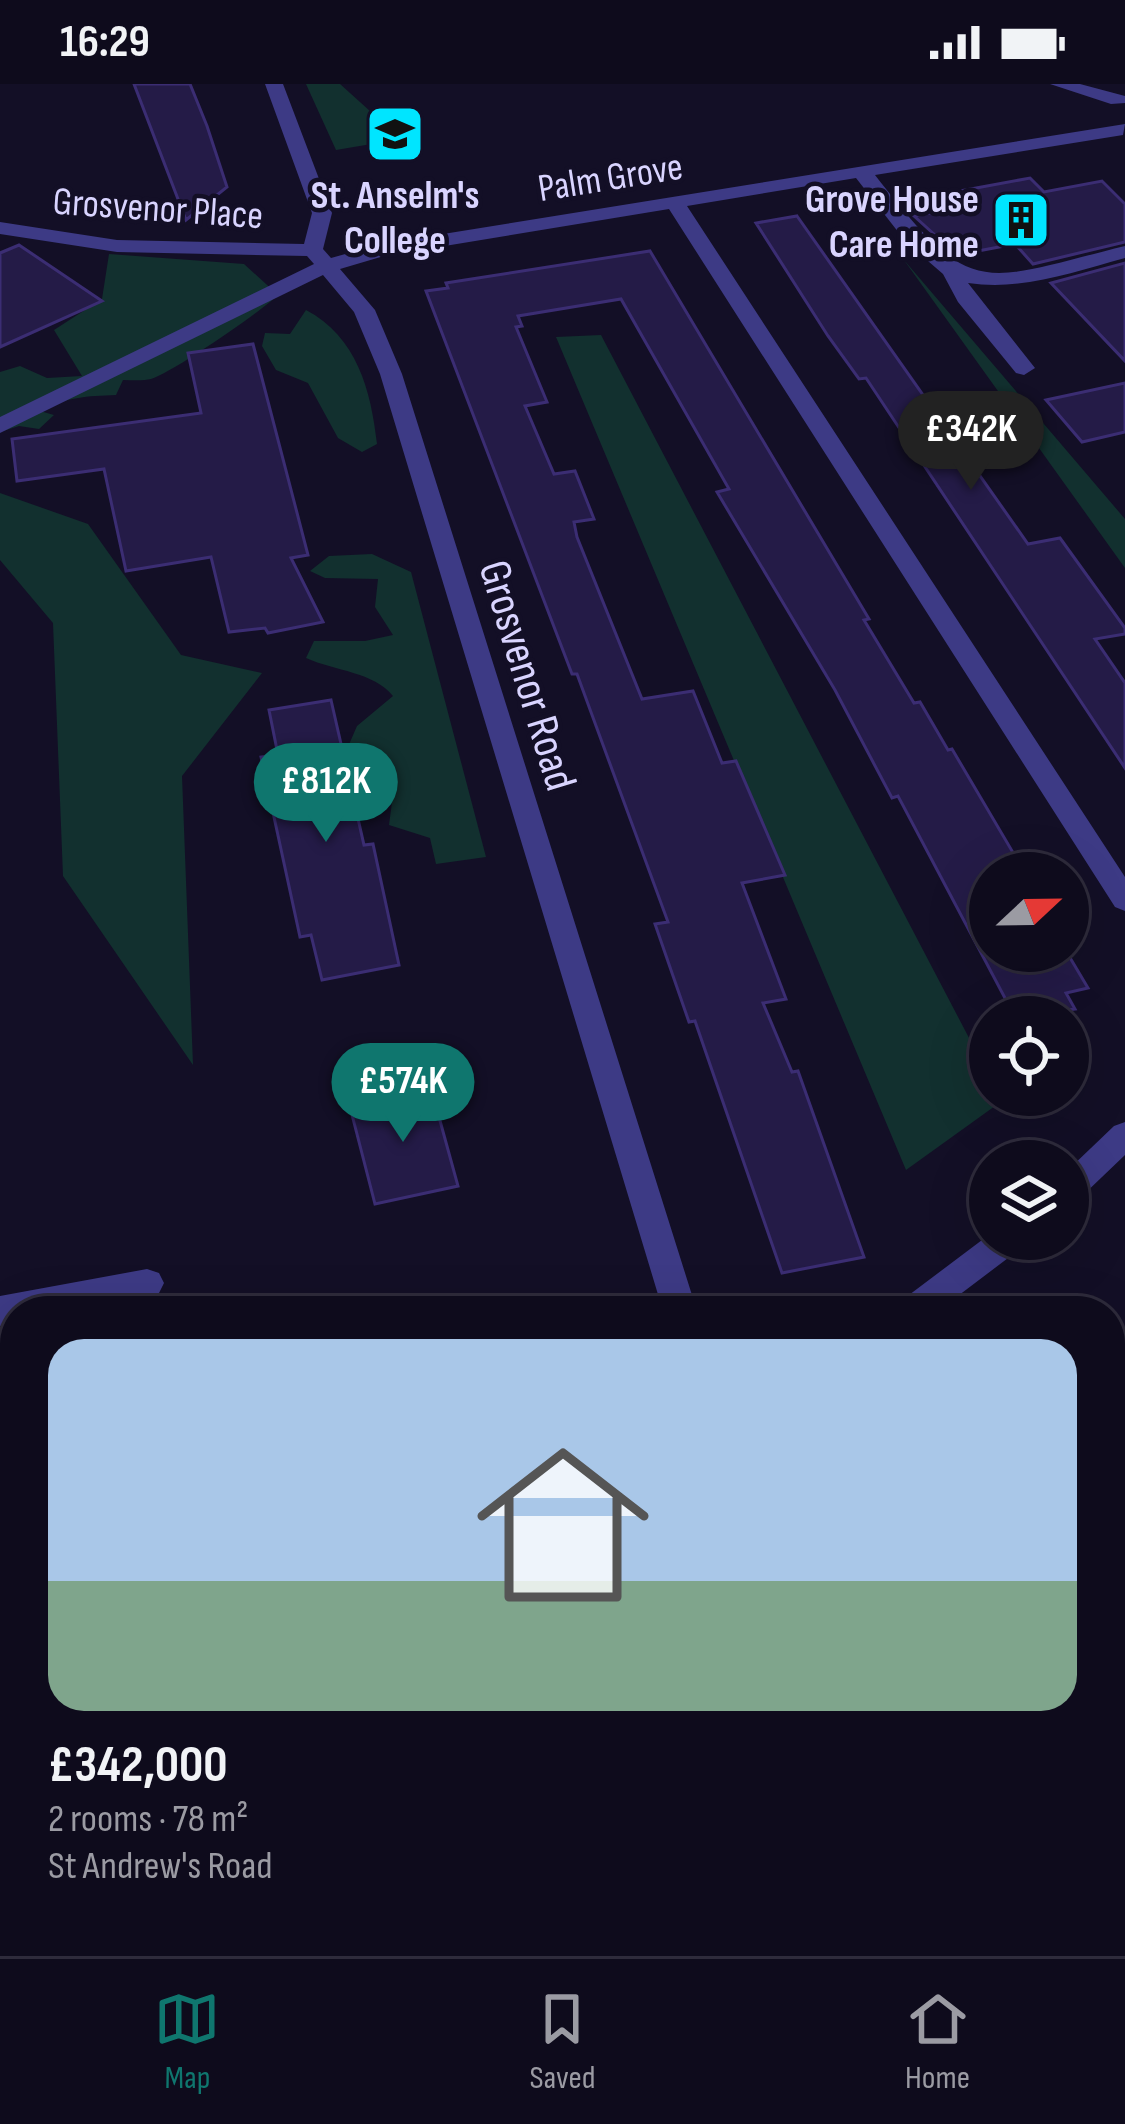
<!DOCTYPE html>
<html lang="en">
<head>
<meta charset="utf-8">
<style>
	:root { --surface:#0e0b1c; --page:#1c1929; --text:#f1f3f6; --muted:#9b9ba3; --line:#2e2b3b; --accent:#0f766e }
	body { margin:0; font-family:"Sofia Sans Condensed",sans-serif; background:var(--page); color:var(--text); height:100vh; display:flex; flex-direction:column; font-size:45px; white-space:nowrap }
	* { box-sizing:border-box; margin:0 }
	p { font-size:39px; color:var(--muted) }
	.icon { flex:none; width:66px; height:66px; fill:none; stroke:currentColor; stroke-width:2; stroke-linecap:round; stroke-linejoin:round }
	.map { position:relative; flex:1; overflow:hidden }
	.panel { position:absolute; left:0px; top:1212px; width:1125px; height:660px; display:flex; flex-direction:column; background:var(--surface); border-radius:48px 48px 0 0; box-shadow:0 12px 48px #0002,0 0 0 3px var(--line) }
	.panel>* { flex:none }
	.needle { width:78px; rotate:68deg }
	.controls { position:absolute; left:969px; top:768px; display:grid; gap:24px }
	.controls a { display:grid; place-items:center; width:120px; height:120px; border-radius:50%; background:var(--surface); box-shadow:0 12px 48px #0002,0 0 0 3px var(--line); font-size:60px }
	.price { position:absolute; translate:-50% -102px; padding:0 27px; border-radius:42px; background:var(--accent); color:#fff; font-size:39px; line-height:78px; filter:drop-shadow(0 3px 6px #0008) }
	.price::after { content:''; position:absolute; left:50%; top:72px; width:36px; height:27px; margin-left:-18px; background:inherit; clip-path:polygon(0 0,100% 0,50% 100%) }
	.price.active { background:#222; color:#fff }
	ul { padding:0; list-style:none }
	li { display:grid; align-content:center; gap:24px; height:636px; padding:0 48px }
	li+li { border-top:3px solid var(--line) }
	li span { display:grid; place-items:center; height:372px; border-radius:36px; color:#555 }
	li>.icon { margin-inline-start:auto }
	span .icon { width:216px; height:216px; fill:#fffc; stroke-width:1 }
	li b { font-size:51px }
	.status { display:flex; justify-content:space-between; align-items:center; height:84px; padding:0 60px; background:var(--surface); direction:ltr }
	.status svg { height:33px; fill:currentColor }
	.dock { display:flex; justify-content:space-around; align-items:center; height:168px; border-top:3px solid var(--line); background:var(--surface); font-size:33px; color:var(--muted) }
	.dock a { display:grid; justify-items:center; gap:6px }
	.dock .active { color:var(--accent) }
	.map>svg:first-child { display:block }
	.green { fill:#12302f }
	.building { fill:#241b47; stroke:#3b2d73; stroke-width:3 }
	.lines { fill:none; stroke-linecap:round; stroke-linejoin:round }
	.minor { fill:#3d3a85; fill-rule:evenodd }
	.labels { text-anchor:middle; stroke-width:9; stroke-linejoin:round; paint-order:stroke }
	.far-street-label { font-size:39px; fill:#d9d4ff; stroke:#130f26 }
	.far-poi-label { font-size:39px; font-weight:bold; fill:#d9d4ff; stroke:#130f26 }
	.street-label { font-size:45px; fill:#d9d4ff; stroke:#130f26 }
</style>
</head>
<body>
<div class="status"><b>16:29</b><svg viewBox="0 0 49 12"><path d="M0 12V9h3v3zM5 12V6h3v6zM10 12V3h3v9zM15 12V0h3v12zM26 1h20v11H26zM47 4h2v5h-2z"/></svg></div>
<div class="map">
<svg width="1125" height="1872" viewBox="0 0 1125 1872">
	<rect width="100%" height="100%" fill="#130f26"/>
	<path class="green" d="M306,0H340L401,55L336,66Z
		M109,170L244,180L278,211C262,227 172,289 151,295C143,297 132,296 123,296L116,311C87,312 66,313 40,327L54,331L39,345L19,342L0,348V288L20,282L47,294L82,292L54,246L102,215Z
		M904,176L1125,435V484Z
		M306,226C357,253 371,306 377,360L362,368L338,354L308,299L276,286L262,262L265,249L290,250Z
		M601,251L990,994V1011H999L1002,1017L906,1086L556,253Z
		M0,409L88,440L181,571L262,589L182,692L193,981L63,792L53,539L0,476Z
		M372,470L411,488L486,773L436,780L430,754L389,741L394,703L341,679L357,642L393,612C374,588 335,587 306,574L314,557H365L393,551L375,523L378,495L325,494L310,487L329,472Z"/>
	<path class="building" d="M134,0H190L207,42L227,103L186,136Z
		M1030,94L1044,108L1102,97L1125,120V158L1033,180L1015,160L957,171L914,132L974,121L960,107Z
		M797,132L1028,460L1060,454L1125,544V550L1095,555L1125,599V684L866,294L859,295L828,252L756,139Z
		M19,161L102,217L0,263V169Z
		M650,167L869,535L864,536L914,619L920,618L948,666L952,665L1025,789H990V867H1066L1088,904L1066,909L1075,925L1015,933L898,712L892,714L835,606L717,408L729,405L621,215L518,232L522,242L516,243L547,318L525,322L554,390L575,387L594,435L574,438L577,453L642,615L693,607L722,679L736,677L785,791L742,799L786,915L763,919L792,988L798,987L864,1173L782,1189L695,937L689,938L655,840L668,838L577,590H572L426,207L448,204L446,199Z
		M1125,179V277L1051,199Z
		M253,260L308,471L291,474L323,538L268,549L265,544L229,548L211,473L126,487L104,385L17,397L12,355L201,329L188,269Z
		M1125,299V348L1082,358L1046,316Z
		M331,616L364,761L373,760L399,881L322,896L311,851L300,853L261,673L278,671L269,626Z
		M431,1004L458,1102L375,1120L349,1019Z"/>
	<g class="lines">
		<path class="minor" d="M265,0H283L332,129L323,165L331,174L381,160L1125,40L1123,51L875,91C973,217 979,198 1125,162V174C1073,188 1023,207 968,199L1035,284L1024,291L1016,289L958,218L943,190L906,158L856,94L687,122L1125,793V827L1115,823L669,125L384,172L340,185L375,226L402,290L697,1227H663L380,290L354,228L323,191L0,349V333L314,180L307,172L117,168L0,150V138L117,156L304,160L312,129Z
			M1050,0H1080L1125,12V19L1111,20Z
			M1125,1038V1071L1079,1115L1068,1119V1086L1114,1042Z
			M990,1150V1155H1024L1020,1165L938,1227H896L901,1217Z
			M147,1185L159,1189L164,1199L159,1209L76,1227H15V1239L0,1242V1212Z
			M1125,1335V1367L1110,1372V1340Z
			M15,1714V1758L0,1764V1721Z
			M678,1857H720L718,1872H676Z"/>
	</g>
	<defs>
		<g id="school-square" transform="scale(3)"><rect x="-9" y="-9" width="18" height="18" rx="4" fill="#00e5ff" stroke="#130f26"/><path d="M0-5L7-2L0 1L-7-2ZM-4 1L0 2.5L4 1V4Q0 6-4 4Z" fill="#111"/></g>
		<g id="building-square" transform="scale(3)"><rect x="-9" y="-9" width="18" height="18" rx="4" fill="#00e5ff" stroke="#130f26"/><path d="M-4-6H4V6H1V3H-1V6H-4ZM-2.5-4.3h1.7v1.8h-1.7ZM.8-4.3h1.7v1.8H.8ZM-2.5-1h1.7V.8h-1.7ZM.8-1h1.7V.8H.8Z" fill="#111"/></g>
	</defs>
	<g fill-rule="evenodd">
		<use href="#school-square" x="395" y="50"/>
		<use href="#building-square" x="1021" y="136"/>
	</g>
	<g class="labels">
		<g class="far-street-label">
			<text transform="translate(610 92) rotate(-9)" y="14">Palm Grove</text>
			<text transform="translate(158 123) rotate(4)" y="14">Grosvenor Place</text>
		</g>
		<g class="far-poi-label">
			<text x="395" y="124">St. Anselm's<tspan x="395" dy="45">College</tspan></text>
			<text x="979" y="128" text-anchor="end">Grove House<tspan x="979" dy="45">Care Home</tspan></text>
		</g>
		<g class="street-label">
			<text transform="translate(529 591) rotate(73)" y="16">Grosvenor Road</text>
		</g>
	</g>
</svg>
<div class="controls">
<a><svg class="needle" viewBox="-14 -14 28 28"><path d="M0-13l5 13h-10z" fill="#e53935"/><path d="M0 13l5-13h-10z" fill="#9b9ba3"/></svg></a>
<a><svg class="icon" aria-label="locate" viewBox="0 0 24 24"><circle cx="12" cy="12" r="6"/><path d="M12 2v4M12 18v4M2 12h4M18 12h4"/></svg></a>
<a><svg class="icon" aria-label="layers" viewBox="0 0 24 24"><path d="M12 4l9 5-9 5-9-5zM3 14l9 5 9-5"/></svg></a>
</div>
<b class="price active" style="left:971px;top:409px">£342K</b>
<b class="price" style="left:326px;top:761px">£812K</b>
<b class="price" style="left:403px;top:1061px">£574K</b>
<section class="panel">
<ul>
<li><span style="background:linear-gradient(#a9c7e8 65%,#7fa58c 0)"><svg class="icon" aria-label="home" viewBox="0 0 24 24"><path d="M3 11l9-7 9 7M6 9v11h12V9"/></svg></span><div><b>£342,000</b><p>2 rooms · 78 m²</p><p>St Andrew's Road</p></div></li>
</ul>
</section>
</div>
<nav class="dock">
<a class="active"><svg class="icon" aria-label="map" viewBox="0 0 24 24"><path d="M3 6l6-2 6 2 6-2v14l-6 2-6-2-6 2zM9 4v14M15 6v14"/></svg>Map</a>
<a><svg class="icon" aria-label="saved" viewBox="0 0 24 24"><path d="M7 4h10v16l-5-4-5 4z"/></svg>Saved</a>
<a><svg class="icon" aria-label="home" viewBox="0 0 24 24"><path d="M3 11l9-7 9 7M6 9v11h12V9"/></svg>Home</a>
</nav>
</body>
</html>
